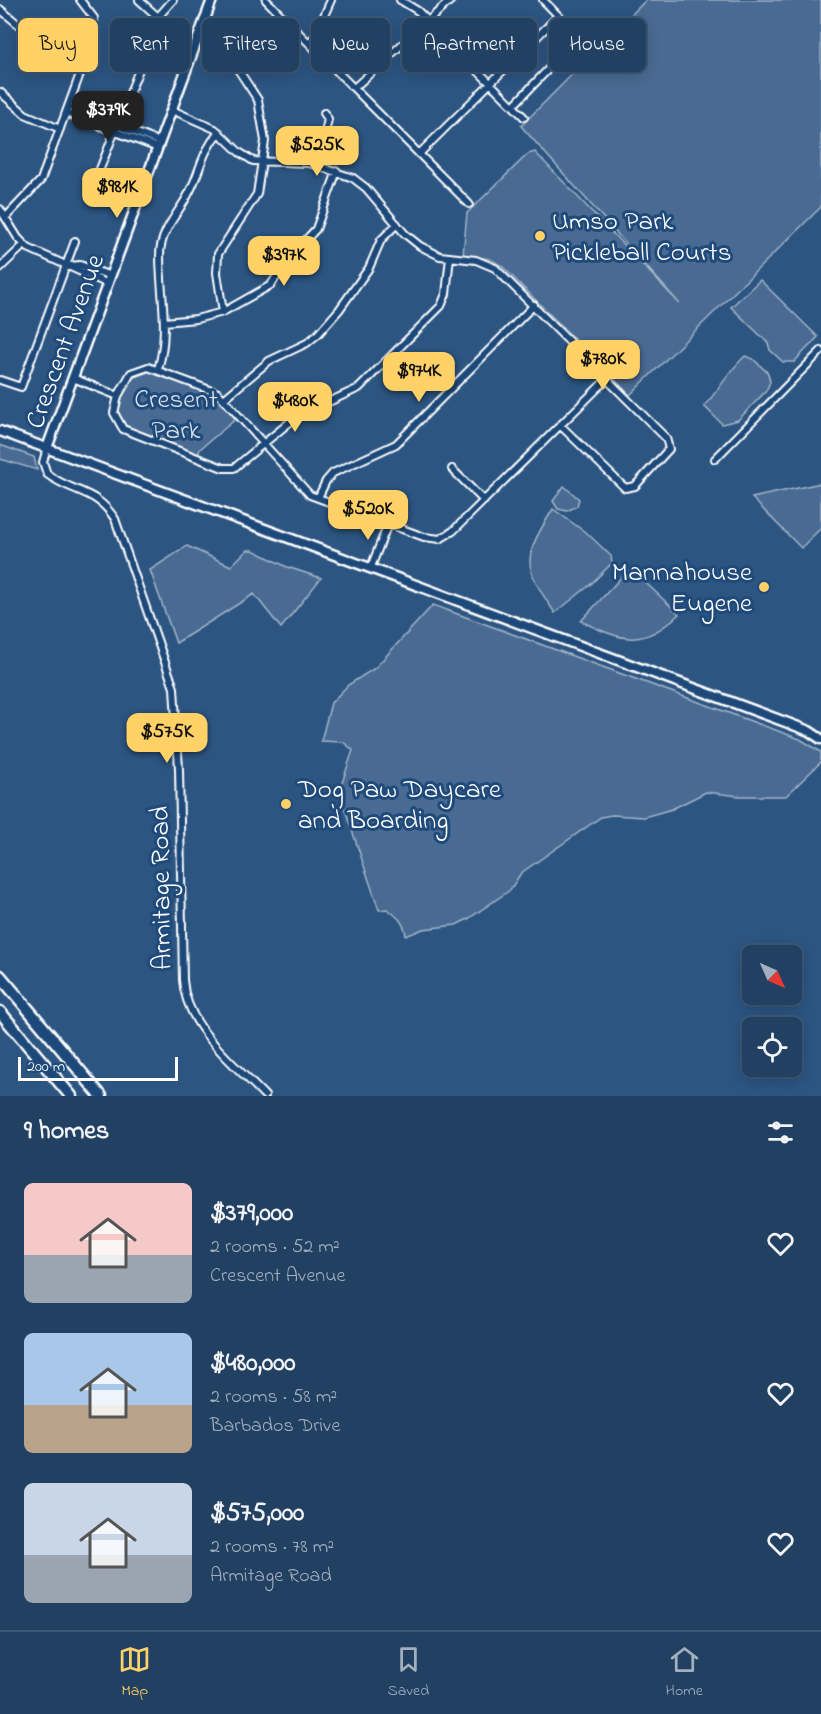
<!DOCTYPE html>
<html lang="en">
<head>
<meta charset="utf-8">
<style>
	:root { --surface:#214062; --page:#294768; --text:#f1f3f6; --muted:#a2afbe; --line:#3e5977; --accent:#ffd166 }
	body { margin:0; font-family:"Indie Flower",sans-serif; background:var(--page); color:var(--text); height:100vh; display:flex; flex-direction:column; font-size:22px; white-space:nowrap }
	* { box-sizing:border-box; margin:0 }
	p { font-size:20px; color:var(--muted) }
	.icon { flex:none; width:33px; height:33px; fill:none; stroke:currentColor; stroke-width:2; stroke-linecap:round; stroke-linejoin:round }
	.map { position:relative; height:1096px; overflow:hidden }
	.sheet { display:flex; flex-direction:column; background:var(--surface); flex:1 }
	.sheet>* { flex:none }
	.top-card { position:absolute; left:18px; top:18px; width:786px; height:54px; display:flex; gap:12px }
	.needle { width:39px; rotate:135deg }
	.controls { position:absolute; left:742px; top:945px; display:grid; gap:12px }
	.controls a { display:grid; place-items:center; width:60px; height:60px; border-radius:9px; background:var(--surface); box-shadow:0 3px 15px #0003,0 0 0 2px var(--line); font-size:30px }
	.scale { position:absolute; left:18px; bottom:15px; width:160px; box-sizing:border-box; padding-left:6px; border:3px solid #fff; border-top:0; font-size:16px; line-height:21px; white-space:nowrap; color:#fff; -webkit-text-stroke:4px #1f4a7a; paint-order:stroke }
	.price { position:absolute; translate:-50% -51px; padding:0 14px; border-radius:12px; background:var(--accent); color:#111; font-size:20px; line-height:39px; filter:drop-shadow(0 2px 3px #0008) }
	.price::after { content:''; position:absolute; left:50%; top:36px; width:18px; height:14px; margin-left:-9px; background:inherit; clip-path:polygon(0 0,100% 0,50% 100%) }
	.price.current { background:#222; color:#fff }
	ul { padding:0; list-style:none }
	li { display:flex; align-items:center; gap:18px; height:150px; padding:0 24px }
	li span { display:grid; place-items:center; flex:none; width:168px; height:120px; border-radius:9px; color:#555 }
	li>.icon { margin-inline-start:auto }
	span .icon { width:72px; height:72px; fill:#fffc; stroke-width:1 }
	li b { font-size:26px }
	h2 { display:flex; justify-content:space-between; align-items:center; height:72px; padding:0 24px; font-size:26px }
	.chip { padding:0 21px; border-radius:9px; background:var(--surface); box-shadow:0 3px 15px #0003,0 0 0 2px var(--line); font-size:21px; line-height:54px }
	.chip.current { background:var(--accent); color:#111 }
	.menu { display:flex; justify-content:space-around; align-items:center; height:84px; border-top:2px solid var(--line); background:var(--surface); font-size:16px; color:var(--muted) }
	.menu a { display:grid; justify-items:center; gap:3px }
	.menu .current { color:var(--accent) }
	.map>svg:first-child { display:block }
	.green { fill:#486b92; stroke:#a4b5c8; stroke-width:1.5 }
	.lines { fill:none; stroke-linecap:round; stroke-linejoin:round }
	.street-casing { stroke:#fff; stroke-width:10 }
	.secondary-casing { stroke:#fff; stroke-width:13 }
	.highway-casing { stroke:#fff; stroke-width:15 }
	.street { stroke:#1f4a7a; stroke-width:6 }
	.secondary { stroke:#1f4a7a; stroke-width:8 }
	.highway { stroke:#1f4a7a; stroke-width:10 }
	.poi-dot { fill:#ffd166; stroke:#1f4a7a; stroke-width:2 }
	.labels { text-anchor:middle; stroke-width:6; stroke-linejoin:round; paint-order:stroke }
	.poi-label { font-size:27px; fill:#fff; stroke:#1f4a7a; text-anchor:start }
	.street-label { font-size:27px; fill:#fff; stroke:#1f4a7a }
	.park-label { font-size:27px; fill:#dae1e9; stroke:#1f4a7a }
</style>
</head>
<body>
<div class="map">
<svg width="821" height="1096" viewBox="0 0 821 1096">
	<rect width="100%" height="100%" fill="#2c5582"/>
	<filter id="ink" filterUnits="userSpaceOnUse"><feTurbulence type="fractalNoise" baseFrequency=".0167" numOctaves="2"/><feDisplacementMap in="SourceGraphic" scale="12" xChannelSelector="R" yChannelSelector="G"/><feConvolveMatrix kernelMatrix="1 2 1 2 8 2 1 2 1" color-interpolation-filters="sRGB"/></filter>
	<g filter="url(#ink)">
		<path class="green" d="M646,0H821V207L630,395L502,266L490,259L463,255L467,213L528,154L535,152L679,303L521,126Z
			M760,280L818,337L794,362H783L770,350L768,343L731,307Z
			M745,356L753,359L768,373L770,382L766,391L738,420L722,424L704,406C720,389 728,372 745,356Z
			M151,371L216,396L237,418L200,449L198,455L128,428C112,415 120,392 132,378Z
			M0,445L34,457L37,470L0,459Z
			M821,483V528L801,548L752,498Z
			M564,486L579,499L577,506L567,511L558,509L553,501Z
			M553,509L588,534L611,556L612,563L590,585L555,613C522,565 522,559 553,509Z
			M187,546L231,566L247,550H253L287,567L321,578L281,628L254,594L176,643L150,570Z
			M632,570L679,614C643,649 622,641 581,621L627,571Z
			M433,605L800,739L821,752V762L786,796H739L706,792L672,809L644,817L612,815L601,817L521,873L510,890L468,919L456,925L423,929L406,936C405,923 397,916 387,909L379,910L339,792L353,750L343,742L321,741L331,703L348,685L375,668Z"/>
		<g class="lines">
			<g class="street-casing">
				<path id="street" d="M139,0L158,17L173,0
					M266,0L469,204
					M400,0L418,11L524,117
					M543,0L590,48
					M0,9L32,36L83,66
					M309,43L315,36L331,0
					M354,88L451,0
					M0,92L25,114L60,129
					M513,106L579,37
					M69,107L160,142
					M172,110L215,129L239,152L253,161L309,163L353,178L366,188L405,234L420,246L440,256L476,260L495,268L666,438L669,449L635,486L625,488L560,425
					M66,113L158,148
					M419,154L558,16
					M318,165L328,119L324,113
					M94,179L98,174L140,67L145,61
					M0,209L18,238L28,248L108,284
					M6,217L41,180L94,36V18L80,0
					M70,266L80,265L111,276
					M0,268L24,245
					M223,312L217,273L218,254L257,194L265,141L258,100L237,68
					M164,322L196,319L223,312L271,285L288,259L316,229L337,171
					M158,369C170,332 160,294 160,255C160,231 179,213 189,193C201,170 201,153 219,132
					M73,378L118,396L131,373L148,367L218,393L310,495L424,537L440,539L453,531L607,379
					M0,380L21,387L75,241
					M118,396L114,413L123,429L223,468H234L296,417L359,388L441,306L446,294L450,257
					M225,398L269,361L307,343L318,334L339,310L369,268L381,240L397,224
					M47,448L43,462L47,474C72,493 96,489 115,519L174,688L179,769L183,980C186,1028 234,1063 265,1096
					M715,459L821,351
					M452,469L484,501
					M318,498L326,481L333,473L396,444L534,305
					M371,567L388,524"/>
			</g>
			<g class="secondary-casing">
				<path id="secondary" d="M0,431L788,723L809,731L821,739
					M47,448L212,0"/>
			</g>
			<g class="highway-casing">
				<path id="highway" d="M0,976L101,1096
					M0,1012L71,1096"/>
			</g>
			<use href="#street" class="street"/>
			<use href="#secondary" class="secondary"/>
			<use href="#highway" class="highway"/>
		</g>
	</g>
	<g class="poi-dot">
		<circle cx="540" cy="236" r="6"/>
		<circle cx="764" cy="587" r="6"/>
		<circle cx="286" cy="804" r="6"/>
	</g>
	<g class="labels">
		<g class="poi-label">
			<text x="552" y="229">Umso Park<tspan x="552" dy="31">Pickleball Courts</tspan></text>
			<text x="752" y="580" text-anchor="end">Mannahouse<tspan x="752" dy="31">Eugene</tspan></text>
			<text x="298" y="797">Dog Paw Daycare<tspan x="298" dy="31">and Boarding</tspan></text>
		</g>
		<g class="street-label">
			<text transform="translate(64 341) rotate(-70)" y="9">Crescent Avenue</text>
			<text transform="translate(160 888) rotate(-91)" y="9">Armitage Road</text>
		</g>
		<g class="park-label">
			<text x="176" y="407">Cresent<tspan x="176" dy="31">Park</tspan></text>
		</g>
	</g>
</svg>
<div class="controls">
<a><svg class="needle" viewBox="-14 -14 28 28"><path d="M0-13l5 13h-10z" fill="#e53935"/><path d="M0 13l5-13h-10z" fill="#a2afbe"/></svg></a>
<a><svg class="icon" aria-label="locate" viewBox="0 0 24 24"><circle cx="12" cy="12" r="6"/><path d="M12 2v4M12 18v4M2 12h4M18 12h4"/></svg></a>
</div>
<div class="scale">200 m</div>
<b class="price current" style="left:108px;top:142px">$379K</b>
<b class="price" style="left:317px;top:177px">$525K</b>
<b class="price" style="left:117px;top:219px">$981K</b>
<b class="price" style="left:284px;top:287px">$397K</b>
<b class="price" style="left:603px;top:391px">$780K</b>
<b class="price" style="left:419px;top:403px">$974K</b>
<b class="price" style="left:295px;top:433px">$480K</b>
<b class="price" style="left:368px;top:541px">$520K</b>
<b class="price" style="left:167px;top:764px">$575K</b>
<div class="top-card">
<a class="chip current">Buy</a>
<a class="chip">Rent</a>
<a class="chip">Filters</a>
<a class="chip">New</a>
<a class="chip">Apartment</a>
<a class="chip">House</a>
</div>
</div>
<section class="sheet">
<h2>9 homes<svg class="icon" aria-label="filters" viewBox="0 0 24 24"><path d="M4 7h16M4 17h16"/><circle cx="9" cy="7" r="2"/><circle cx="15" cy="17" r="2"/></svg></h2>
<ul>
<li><span style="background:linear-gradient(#f6c9c9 60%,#9aa5b1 0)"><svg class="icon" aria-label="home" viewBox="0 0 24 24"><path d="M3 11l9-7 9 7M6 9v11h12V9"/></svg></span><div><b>$379,000</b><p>2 rooms · 52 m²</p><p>Crescent Avenue</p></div><svg class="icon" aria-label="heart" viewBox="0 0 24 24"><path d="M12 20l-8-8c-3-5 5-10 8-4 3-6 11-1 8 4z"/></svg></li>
<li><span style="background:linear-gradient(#a9c7e8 60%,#b9a48a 0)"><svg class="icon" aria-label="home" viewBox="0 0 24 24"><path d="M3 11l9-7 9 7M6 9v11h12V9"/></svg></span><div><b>$480,000</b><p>2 rooms · 58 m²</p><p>Barbados Drive</p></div><svg class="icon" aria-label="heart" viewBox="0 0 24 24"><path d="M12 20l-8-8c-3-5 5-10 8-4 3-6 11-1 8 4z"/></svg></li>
<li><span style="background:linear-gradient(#c9d6e8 60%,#9aa5b1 0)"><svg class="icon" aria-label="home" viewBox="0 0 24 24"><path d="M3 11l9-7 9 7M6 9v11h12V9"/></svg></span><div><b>$575,000</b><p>2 rooms · 78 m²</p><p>Armitage Road</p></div><svg class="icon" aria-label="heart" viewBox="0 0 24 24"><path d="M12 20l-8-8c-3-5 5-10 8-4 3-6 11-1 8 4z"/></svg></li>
</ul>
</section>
<nav class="menu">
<a class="current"><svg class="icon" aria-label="map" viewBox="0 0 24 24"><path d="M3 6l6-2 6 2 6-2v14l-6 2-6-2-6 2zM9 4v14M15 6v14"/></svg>Map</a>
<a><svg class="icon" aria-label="saved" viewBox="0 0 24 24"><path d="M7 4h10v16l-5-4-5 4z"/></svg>Saved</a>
<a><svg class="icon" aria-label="home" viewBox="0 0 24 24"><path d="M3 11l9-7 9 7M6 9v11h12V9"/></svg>Home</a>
</nav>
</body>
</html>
